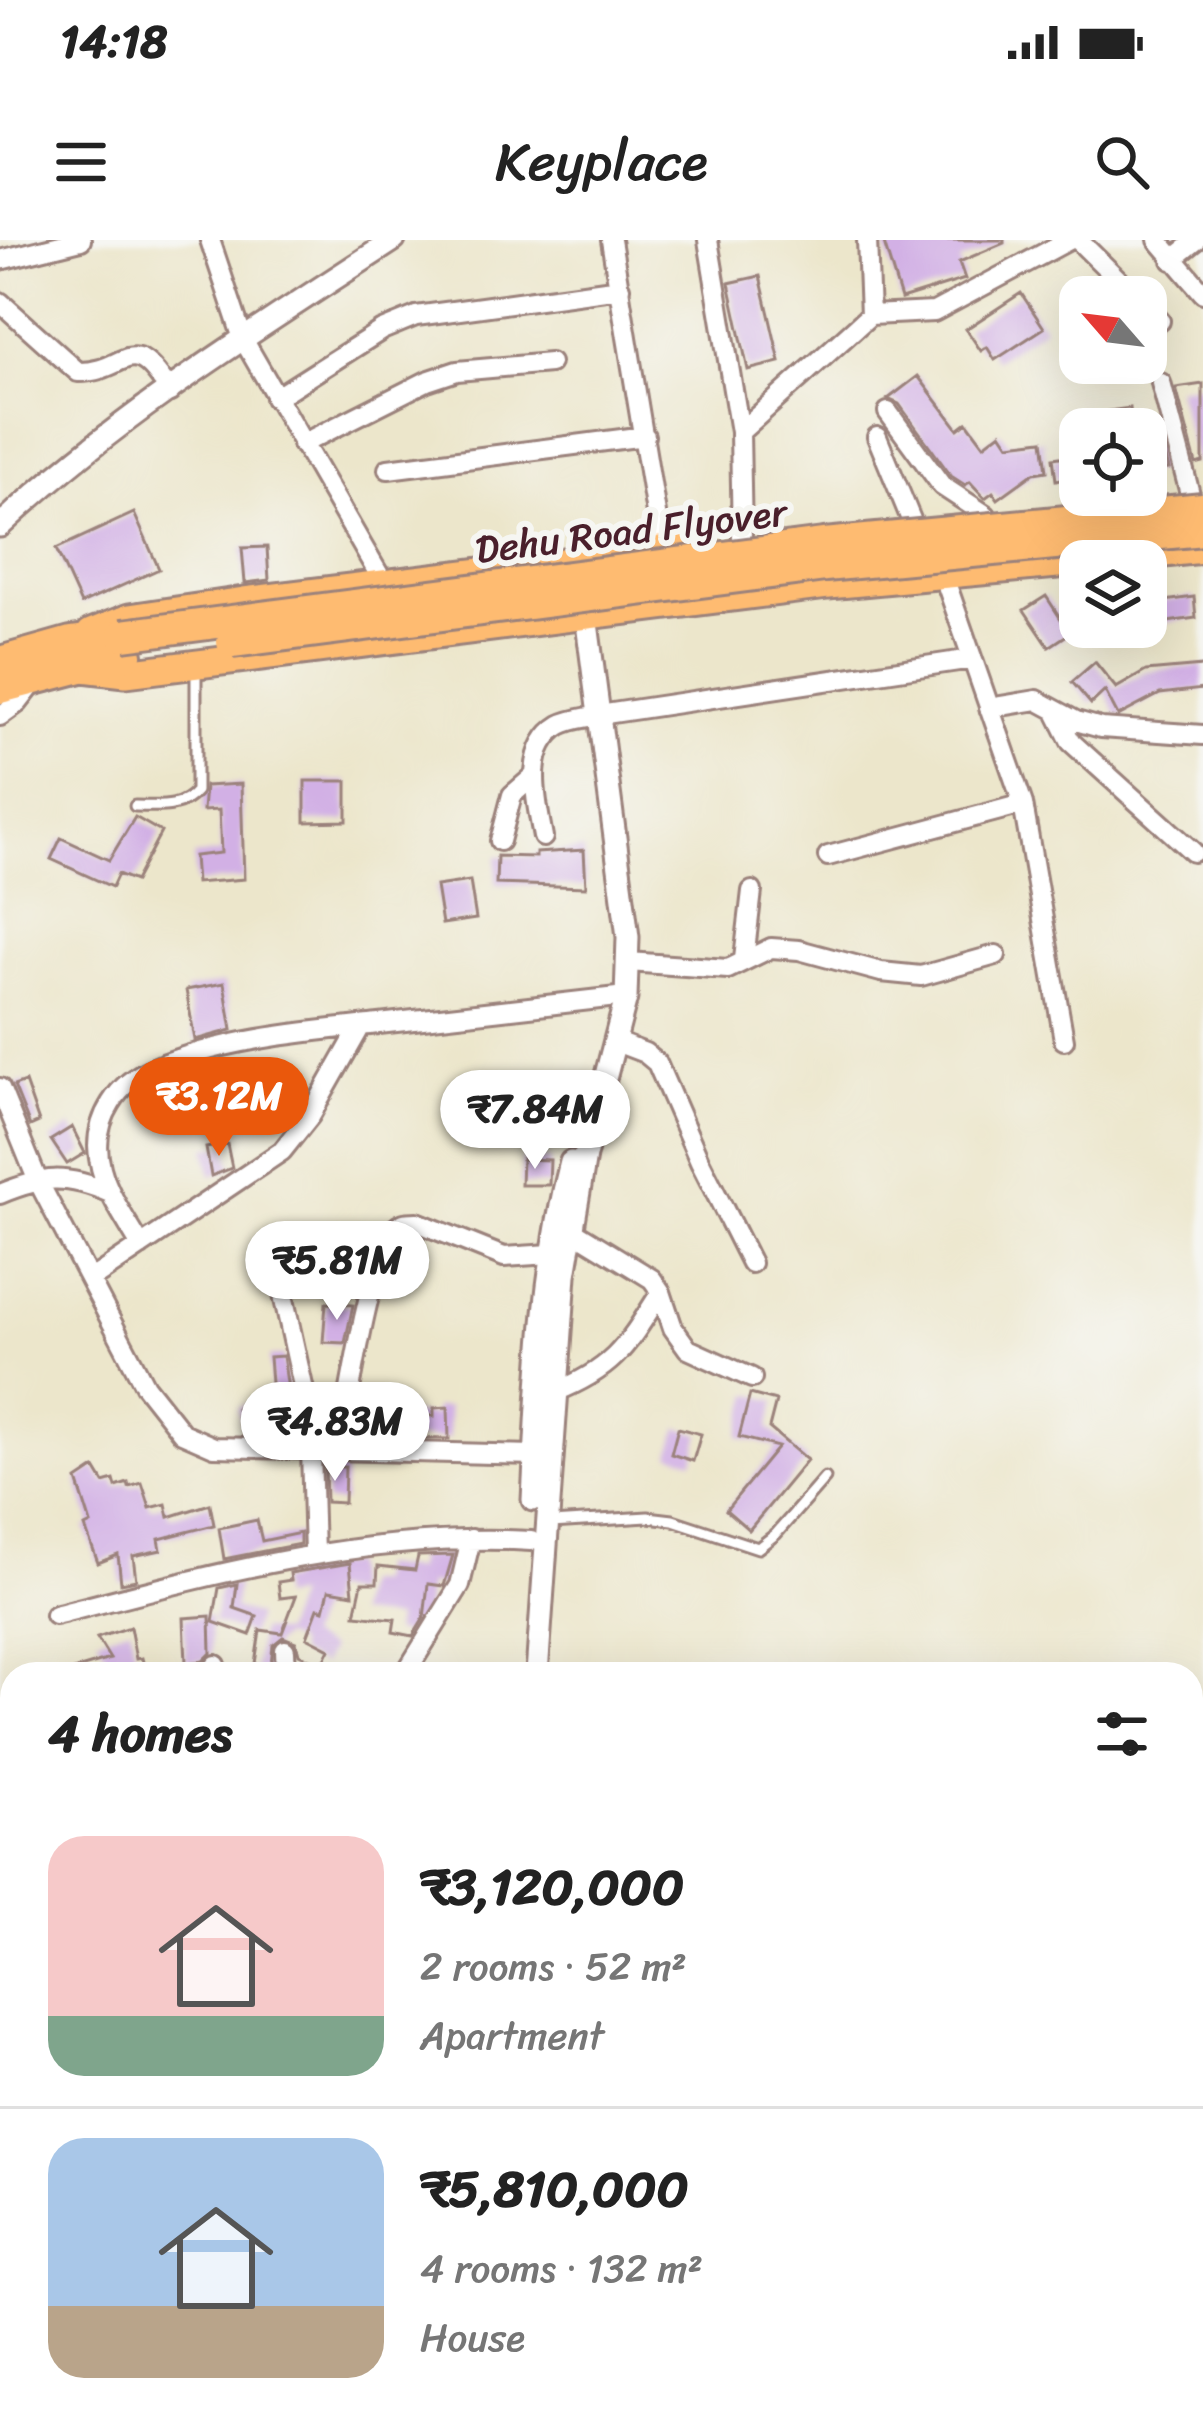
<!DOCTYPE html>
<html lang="en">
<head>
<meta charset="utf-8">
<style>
	:root { --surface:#fff; --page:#f2f2f2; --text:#222; --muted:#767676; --line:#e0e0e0; --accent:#ea580c }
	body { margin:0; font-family:Sriracha,sans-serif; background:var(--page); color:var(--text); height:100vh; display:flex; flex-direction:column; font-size:45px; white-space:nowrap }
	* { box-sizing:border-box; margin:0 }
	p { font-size:39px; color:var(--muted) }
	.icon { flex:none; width:66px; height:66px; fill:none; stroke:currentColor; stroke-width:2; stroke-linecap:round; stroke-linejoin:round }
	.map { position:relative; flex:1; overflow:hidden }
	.side { position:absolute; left:0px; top:1422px; width:1203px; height:771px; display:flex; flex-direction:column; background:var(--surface); border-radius:36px 36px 0 0; box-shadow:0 12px 48px #0002 }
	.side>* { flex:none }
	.needle { width:78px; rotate:298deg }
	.tools { position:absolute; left:1059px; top:36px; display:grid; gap:24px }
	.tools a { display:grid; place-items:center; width:108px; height:108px; border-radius:24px; background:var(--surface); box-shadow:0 12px 48px #0002; font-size:60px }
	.price { position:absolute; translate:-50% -102px; padding:0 27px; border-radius:42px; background:#fff; color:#222; font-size:39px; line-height:78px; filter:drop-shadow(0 3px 6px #0008) }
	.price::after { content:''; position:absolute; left:50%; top:72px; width:36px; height:27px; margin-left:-18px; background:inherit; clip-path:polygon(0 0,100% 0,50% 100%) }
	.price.selected { background:var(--accent); color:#fff }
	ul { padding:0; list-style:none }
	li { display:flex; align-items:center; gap:36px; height:300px; padding:0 48px }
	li+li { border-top:3px solid var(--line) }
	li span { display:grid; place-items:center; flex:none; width:336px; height:240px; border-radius:36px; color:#555 }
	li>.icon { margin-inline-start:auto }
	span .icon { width:144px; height:144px; fill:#fffc; stroke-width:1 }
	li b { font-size:51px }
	h2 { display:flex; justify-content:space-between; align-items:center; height:144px; padding:0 48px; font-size:51px }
	.status { display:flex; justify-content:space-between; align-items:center; height:84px; padding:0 60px; background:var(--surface); direction:ltr }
	.status svg { height:33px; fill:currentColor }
	header { display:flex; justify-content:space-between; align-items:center; height:156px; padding:0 48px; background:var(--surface); font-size:54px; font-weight:600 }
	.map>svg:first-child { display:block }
	.building { fill:#d2b0e5 }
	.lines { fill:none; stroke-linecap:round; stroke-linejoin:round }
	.service-casing { stroke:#9b827b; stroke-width:15 }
	.minor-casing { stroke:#9b827b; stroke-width:24 }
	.tertiary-casing { stroke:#9b827b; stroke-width:27 }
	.primary-casing { stroke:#9b827b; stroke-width:33 }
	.trunk-casing { stroke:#9b827b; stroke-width:36 }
	.service { stroke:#fff; stroke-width:9 }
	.minor { stroke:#fff; stroke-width:18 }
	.tertiary { stroke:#fff; stroke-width:21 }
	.primary { stroke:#febb71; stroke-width:27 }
	.trunk { stroke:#febb71; stroke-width:30 }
	.trunk-bridge-casing { stroke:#9b827b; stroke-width:36; stroke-linecap:butt }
	.trunk-bridge { stroke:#febb71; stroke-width:30 }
	.labels { text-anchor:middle; stroke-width:12; stroke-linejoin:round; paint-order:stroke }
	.street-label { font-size:39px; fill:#4a1f2b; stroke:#f6f6f2 }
</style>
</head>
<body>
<div class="status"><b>14:18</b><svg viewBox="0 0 49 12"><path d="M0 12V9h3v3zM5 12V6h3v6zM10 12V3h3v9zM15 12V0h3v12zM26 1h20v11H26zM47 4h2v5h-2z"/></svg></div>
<header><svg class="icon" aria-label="menu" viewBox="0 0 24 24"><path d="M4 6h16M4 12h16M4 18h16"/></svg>Keyplace<svg class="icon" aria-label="search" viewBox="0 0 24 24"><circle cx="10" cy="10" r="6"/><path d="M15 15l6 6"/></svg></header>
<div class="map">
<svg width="1203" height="2191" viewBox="0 0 1203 2191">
	<rect width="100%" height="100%" fill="#f6f6f2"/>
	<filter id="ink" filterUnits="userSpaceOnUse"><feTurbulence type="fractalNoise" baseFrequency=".00833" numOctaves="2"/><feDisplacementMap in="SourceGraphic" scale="24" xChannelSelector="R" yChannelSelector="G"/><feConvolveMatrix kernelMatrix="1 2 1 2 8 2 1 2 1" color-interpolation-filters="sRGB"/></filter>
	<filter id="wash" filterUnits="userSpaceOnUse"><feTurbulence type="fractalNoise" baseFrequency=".004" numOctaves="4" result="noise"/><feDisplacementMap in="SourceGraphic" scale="48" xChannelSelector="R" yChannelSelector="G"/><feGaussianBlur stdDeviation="2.7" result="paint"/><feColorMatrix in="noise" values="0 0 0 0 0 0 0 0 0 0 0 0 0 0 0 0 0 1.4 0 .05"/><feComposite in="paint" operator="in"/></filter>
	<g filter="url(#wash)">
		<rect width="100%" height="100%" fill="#ece6cb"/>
		<g id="blocks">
			<path class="building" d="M883,0H1004V3L959,22L965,39L901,59Z
				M760,36L780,122L748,130L729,43Z
				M1021,53L1044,88L995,120L987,107L981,111L966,89Z
				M918,136L958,189L967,182L984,205L1001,192L1009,204L1043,200L1047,231L1034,233L998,259L993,252L985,258L970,242L965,245L951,236L899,164L888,159Z
				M1203,144V222L1196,224L1176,148Z
				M1130,168L1132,189H1097L1095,173Z
				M1161,198L1169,229L1146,232V200Z
				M1080,214V236L1056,240L1053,218Z
				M134,273L159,329L81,364L56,309Z
				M267,307L269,340L245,343L242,308Z
				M1046,356L1070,393L1049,407L1024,370Z
				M1194,357L1196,378L1160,383L1157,362Z
				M1095,422L1116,448L1146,431L1203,426V449L1160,454L1118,476L1105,451L1091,464L1072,442Z
				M305,541H347V581L305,582Z
				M241,544L244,639L196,643L194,616L221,613L219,570L203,571L205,546Z
				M135,577L161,592L135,641L118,634L112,647L51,619L61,598L109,620Z
				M584,610L586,647L496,644L497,616L536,617V613Z
				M470,641L476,679L442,684L436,646Z
				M224,743L232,790L195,800L186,750Z
				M196,837L203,868L186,873L178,841Z
				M25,842L39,882L30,886L14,846Z
				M72,887L85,913L67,924L51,900Z
				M227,904L232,928L211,936L206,908Z
				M522,919L550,920L549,945H521Z
				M326,1063L353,1065L345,1103L323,1102Z
				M283,1116L291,1169L277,1170L281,1182L258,1190L260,1195L245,1194L237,1168L272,1156L269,1117Z
				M364,1150H368V1165L405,1167L404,1173L434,1176V1168L448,1167L449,1199L355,1197Z
				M750,1154L776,1161L769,1188L807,1220L749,1290L726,1270L778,1207L739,1197Z
				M678,1188L701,1194L693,1221L671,1214Z
				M325,1227H345L344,1263L326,1262Z
				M95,1228L104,1243L114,1240L116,1247L128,1243L129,1247L142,1243L150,1268L166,1264L169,1277L210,1264L214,1285L159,1299L161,1310L133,1316L136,1340L121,1343L118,1315L98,1323L85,1287L91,1284L77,1240Z
				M257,1280L262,1301L300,1293V1304L224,1319L219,1288Z
				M453,1315L444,1346L428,1344L424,1378L413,1396L393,1392L395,1379L355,1375L362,1343H377L378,1326L415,1330L418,1316Z
				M350,1323L353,1354L329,1350L324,1370L318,1368L307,1397L330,1409L322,1425L299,1414L296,1402L283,1397L273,1405L270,1434L254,1430L260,1390L282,1393L296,1356L280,1358L278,1342L291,1340L290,1333Z
				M237,1344L234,1368L257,1376L250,1395L213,1382L219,1348Z
				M210,1376L211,1413L203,1421L186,1423L184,1378Z
				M130,1387L136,1419L142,1418L146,1434H74L73,1430L110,1419L97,1398Z"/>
		</g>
	</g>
	<g filter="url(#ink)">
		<use href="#blocks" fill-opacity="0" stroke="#9b827b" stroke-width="3"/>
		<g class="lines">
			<g class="service-casing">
				<path id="service" d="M135,566C157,566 181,570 196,551V430
					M551,1283L648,1277L673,1280L758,1308L776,1294L825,1238
					M772,2191L775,2181
					M875,2191L878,2181"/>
			</g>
			<g class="minor-casing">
				<path id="minor" d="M210,0L243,99L385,345
					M611,0L662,310
					M708,0L740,192L742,300
					M1078,0L1136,57
					M1158,0L1203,53
					M0,20L81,0
					M1172,20L1197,0
					M0,62L78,132C128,133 129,87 170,152
					M1146,67L1160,81
					M870,75L934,72L1069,0
					M1161,143L1190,254
					M275,158L382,90L416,76L620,48
					M888,172L942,246L986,275
					M740,192L870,75L867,0
					M877,197L912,282
					M302,204L427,141L457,131L550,123
					M388,229L645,196
					M943,334L1023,564L1064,800
					M989,468L1037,460L1076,481L1101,488L1203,495
					M1055,470L1071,502L1193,612
					M0,476L18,463L36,440
					M543,597C537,563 522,508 560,485C571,479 587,478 599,475L972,419
					M500,601L512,555L534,536
					M828,616L1023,564
					M744,719L752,651
					M628,722L728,729L771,708L799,710L881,732L921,736L996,715
					M616,802L645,813L657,823L700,922L751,1023
					M0,848L37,939L145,1146L182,1193L214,1207L535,1215
					M0,954C43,936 66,934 110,953
					M572,990L652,1039L661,1052L673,1088L688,1109L752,1138
					M141,1006C115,961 78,915 111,863C121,847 136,835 153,828C224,799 303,792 379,784C458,775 537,766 617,757
					M90,1040L282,911L310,876L361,786
					M282,1050L305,1155L303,1209
					M555,1152C616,1128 627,1105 661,1052
					M311,1209L314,1315
					M339,1210C348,1165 369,1021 393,991C400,982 406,982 417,982L504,1017L551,1014
					M55,1375C213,1334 366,1292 531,1301
					M285,1410L286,1434
					M216,1434V1425
					M405,1434L460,1345L471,1299
					M214,2181L219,2191
					M721,2181L749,2191
					M1062,2181L1078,2191"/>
			</g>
			<g class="tertiary-casing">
				<path id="tertiary" d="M0,286C118,175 259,88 394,0
					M533,1260C539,1145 542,1033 571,922
					M537,1434L565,1035L585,916L626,758L628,697L584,360
					M582,2181L584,2191"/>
			</g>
			<g class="primary-casing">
				<path id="primary" d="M1086,321L1203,309
					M91,393L129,378L244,361L693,306
					M83,428L126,433L828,345L1080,322"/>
			</g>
			<g class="trunk-casing">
				<path id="trunk" d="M0,422L71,402L123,395
					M0,448L127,415"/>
			</g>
			<use href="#service" class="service"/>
			<use href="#minor" class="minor"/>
			<use href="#tertiary" class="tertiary"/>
			<use href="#primary" class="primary"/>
			<use href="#trunk" class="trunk"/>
			<g class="trunk-bridge-casing">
				<path id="trunk-bridge" d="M123,395L824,304L1203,268
					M232,402L825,326L1203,290"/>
			</g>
			<use href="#trunk-bridge" class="trunk-bridge"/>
		</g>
	</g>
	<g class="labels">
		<g class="street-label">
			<text transform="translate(631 290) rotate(-7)" y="14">Dehu Road Flyover</text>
		</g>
	</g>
</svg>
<div class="tools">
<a><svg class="needle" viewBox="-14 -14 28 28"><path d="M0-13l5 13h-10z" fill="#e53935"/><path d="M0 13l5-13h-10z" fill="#767676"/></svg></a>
<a><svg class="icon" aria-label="locate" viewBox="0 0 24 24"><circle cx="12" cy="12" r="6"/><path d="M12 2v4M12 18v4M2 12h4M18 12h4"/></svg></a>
<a><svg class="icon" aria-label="layers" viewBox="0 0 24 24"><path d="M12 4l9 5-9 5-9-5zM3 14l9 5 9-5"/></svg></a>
</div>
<b class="price selected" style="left:219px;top:919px">₹3.12M</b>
<b class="price" style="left:535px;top:932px">₹7.84M</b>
<b class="price" style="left:337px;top:1083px">₹5.81M</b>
<b class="price" style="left:335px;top:1244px">₹4.83M</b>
<section class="side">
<h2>4 homes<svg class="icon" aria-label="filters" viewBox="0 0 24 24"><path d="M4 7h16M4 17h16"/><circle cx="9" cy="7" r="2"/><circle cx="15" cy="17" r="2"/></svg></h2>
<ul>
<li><span style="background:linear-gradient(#f6c9c9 75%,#7fa58c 0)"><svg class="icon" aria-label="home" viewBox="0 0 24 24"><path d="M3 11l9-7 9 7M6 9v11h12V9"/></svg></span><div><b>₹3,120,000</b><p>2 rooms · 52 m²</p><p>Apartment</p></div></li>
<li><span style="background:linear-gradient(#a9c7e8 70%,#b9a48a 0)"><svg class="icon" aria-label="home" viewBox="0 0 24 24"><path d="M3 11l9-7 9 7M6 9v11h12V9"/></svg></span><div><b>₹5,810,000</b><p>4 rooms · 132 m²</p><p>House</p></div></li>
</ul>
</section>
</div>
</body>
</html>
